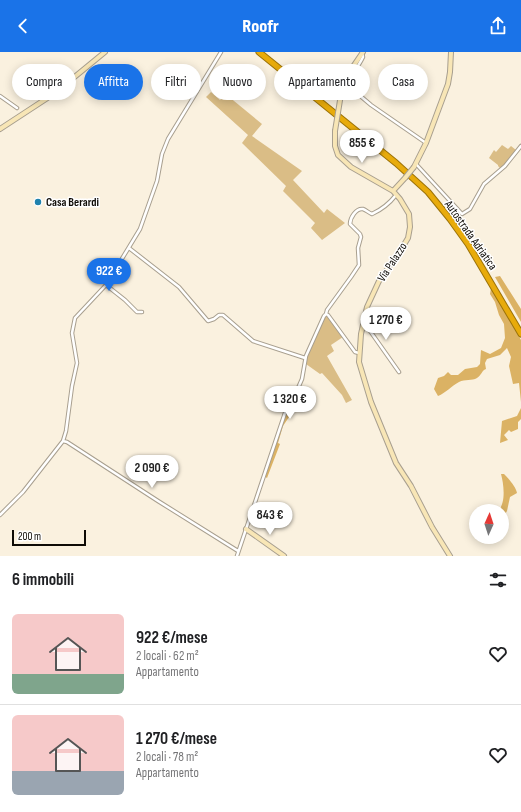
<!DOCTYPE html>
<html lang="it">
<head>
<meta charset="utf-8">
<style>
	:root { --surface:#fff; --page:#f2f2f2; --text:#202124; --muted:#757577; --line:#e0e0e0; --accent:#1a73e8 }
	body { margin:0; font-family:"Sofia Sans Condensed",sans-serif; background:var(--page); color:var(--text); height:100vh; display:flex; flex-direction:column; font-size:15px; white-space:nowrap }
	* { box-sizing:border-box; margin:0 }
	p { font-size:13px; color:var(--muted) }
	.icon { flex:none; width:22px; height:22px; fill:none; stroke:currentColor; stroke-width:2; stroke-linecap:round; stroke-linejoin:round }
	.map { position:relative; height:504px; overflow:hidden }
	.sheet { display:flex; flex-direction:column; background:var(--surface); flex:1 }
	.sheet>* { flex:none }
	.hud { position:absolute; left:12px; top:12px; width:497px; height:36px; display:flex; gap:8px }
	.needle { width:26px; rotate:3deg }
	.buttons { position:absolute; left:469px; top:452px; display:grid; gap:8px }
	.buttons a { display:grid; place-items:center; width:40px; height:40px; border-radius:50%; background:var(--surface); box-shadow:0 2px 10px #0003; font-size:20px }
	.scale { position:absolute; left:12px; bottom:10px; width:74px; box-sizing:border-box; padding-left:4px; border:2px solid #0e0b06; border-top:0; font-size:11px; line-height:14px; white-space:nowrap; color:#0e0b06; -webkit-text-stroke:3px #fff; paint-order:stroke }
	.price { position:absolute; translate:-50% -34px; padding:0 9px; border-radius:14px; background:#fff; color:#222; font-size:13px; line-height:26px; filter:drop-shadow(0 1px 2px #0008) }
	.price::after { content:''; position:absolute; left:50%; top:24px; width:12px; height:9px; margin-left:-6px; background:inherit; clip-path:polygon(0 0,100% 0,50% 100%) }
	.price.current { background:var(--accent); color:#fff }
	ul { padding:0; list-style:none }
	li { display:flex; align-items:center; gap:12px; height:100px; padding:0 12px }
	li+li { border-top:1px solid var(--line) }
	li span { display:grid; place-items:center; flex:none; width:112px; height:80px; border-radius:6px; color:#555 }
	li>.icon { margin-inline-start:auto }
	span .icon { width:48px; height:48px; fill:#fffc; stroke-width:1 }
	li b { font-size:17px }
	h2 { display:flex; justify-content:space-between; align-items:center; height:48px; padding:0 12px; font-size:17px }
	.chip { padding:0 14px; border-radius:18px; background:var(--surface); box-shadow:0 2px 10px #0003; font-size:14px; line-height:36px }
	.chip.current { background:var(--accent); color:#fff }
	header { display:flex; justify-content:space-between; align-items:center; height:52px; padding:0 12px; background:var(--accent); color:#fff; font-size:18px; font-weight:800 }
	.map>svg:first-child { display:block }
	.green { fill:#dabd86 }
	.forest { fill:#dbb264 }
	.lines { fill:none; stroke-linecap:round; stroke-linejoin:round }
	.street-casing { stroke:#a89f8f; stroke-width:4.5 }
	.secondary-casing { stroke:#a89f8f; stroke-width:6 }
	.highway-casing { stroke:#9c7309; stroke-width:7 }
	.street { stroke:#fff; stroke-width:2.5 }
	.secondary { stroke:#f8e6b6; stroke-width:4 }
	.highway { stroke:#e8ab0b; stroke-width:5 }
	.secondary-bridge-casing { stroke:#a89f8f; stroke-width:6; stroke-linecap:butt }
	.secondary-bridge { stroke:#f8e6b6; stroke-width:4 }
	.poi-dot { fill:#1f82ad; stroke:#fff; stroke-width:1.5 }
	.labels { text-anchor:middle; stroke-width:3; stroke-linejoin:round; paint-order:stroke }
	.poi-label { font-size:12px; font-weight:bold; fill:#0e0b06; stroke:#fff; text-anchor:start }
	.street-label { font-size:12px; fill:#0e0b06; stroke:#fff }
</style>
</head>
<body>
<header><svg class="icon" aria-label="back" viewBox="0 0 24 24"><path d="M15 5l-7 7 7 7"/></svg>Roofr<svg class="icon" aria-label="share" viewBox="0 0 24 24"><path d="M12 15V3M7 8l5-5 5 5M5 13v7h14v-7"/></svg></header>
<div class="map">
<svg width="521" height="504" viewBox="0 0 521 504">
	<rect width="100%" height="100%" fill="#faf1df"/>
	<path class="green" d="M217,35L262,72L252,84L302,119L293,128L324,161L327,157L345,171L322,188L311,176L315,171L283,139L286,134L242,91L248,83L206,45L211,40L220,48L222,46L214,38Z
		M502,93L508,97L511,94L516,98L501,117L498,114V113L489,106L494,98L496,100Z
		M325,264H327L343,285L331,293L334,299L327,304L352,348L346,351L342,343L322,321L320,322L306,312V305Z"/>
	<path class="forest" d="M500,224L521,257V270L495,225Z
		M491,236L521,288V350L519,331L513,332L509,314L511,305L507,296L500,303L487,307L485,311L486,317C481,319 482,323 477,326C472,329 465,327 459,330C451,334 446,341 438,344L434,337L438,326L444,324L448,320L451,323H458L465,317L477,315L480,312L481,298L490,302L501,296L505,286L504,272L499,263L495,250L490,242Z
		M521,356V367L518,370V377L511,380L509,378L504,383L508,388L500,391L502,369L517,364Z
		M285,361L289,365L283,374L278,391L280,392L267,426L264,424Z
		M501,422H504C509,427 516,435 517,441L510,445L507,459L502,467V459H498C506,451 504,433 501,422Z"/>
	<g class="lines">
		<g class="street-casing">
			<path id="street" d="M362,1L363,5C359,14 348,26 351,36L371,53L426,91
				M0,44L17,56
				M416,112L462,162L470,157L484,132L505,114L521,94
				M129,196L179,235L208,269L214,267L219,263H223L253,289L305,306
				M106,233L125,248L137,260H142
				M326,262L327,258L351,225L359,213L358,196L361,185L360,182L350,172C350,166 356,156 363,157C366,158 369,161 372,162C383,157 389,152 396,143
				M363,269L399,320
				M63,389L67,390L158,449L238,499
				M0,463L23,440L63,389L66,379L72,334L77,311L72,281L75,266L106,233L140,177L157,129L162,102L168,87L221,0
				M237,504L287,355L295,343L302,327L306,304L324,264L326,262L328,263L355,300L359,301"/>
		</g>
		<g class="secondary-casing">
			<path id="secondary" d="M346,25L363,0
				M0,77L55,41L105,0
				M335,79V94L338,103L351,115L393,139L400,147L409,162L410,175L408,186L402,196L379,229L367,255L361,282L359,310L371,350L396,411L411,434L432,475L450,504
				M414,115L426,91L448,32L450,20L451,0
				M393,139L405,126
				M246,477L284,504"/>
		</g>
		<g class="highway-casing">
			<path id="highway" d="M259,0L396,111L428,140L450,167L468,192L521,282"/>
		</g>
		<use href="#street" class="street"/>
		<use href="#secondary" class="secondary"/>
		<use href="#highway" class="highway"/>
		<g class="secondary-bridge-casing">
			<path id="secondary-bridge" d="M335,79L342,36L346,25
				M405,126L414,115"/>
		</g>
		<use href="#secondary-bridge" class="secondary-bridge"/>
	</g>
	<circle class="poi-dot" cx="38" cy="150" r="4"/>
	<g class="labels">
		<g class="poi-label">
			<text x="46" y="154">Casa Berardi</text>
		</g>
		<g class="street-label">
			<text transform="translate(471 183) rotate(55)" y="4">Autostrada Adriatica</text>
			<text transform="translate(392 210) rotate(-57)" y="4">Via Palazzo</text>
		</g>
	</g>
</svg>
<div class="buttons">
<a><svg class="needle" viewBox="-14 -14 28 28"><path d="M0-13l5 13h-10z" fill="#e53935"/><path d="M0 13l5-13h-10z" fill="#757577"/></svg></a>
</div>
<div class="scale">200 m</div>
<b class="price" style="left:362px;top:112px">855 €</b>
<b class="price current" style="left:109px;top:240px">922 €</b>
<b class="price" style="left:386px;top:289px">1 270 €</b>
<b class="price" style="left:290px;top:368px">1 320 €</b>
<b class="price" style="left:152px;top:437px">2 090 €</b>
<b class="price" style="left:270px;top:484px">843 €</b>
<div class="hud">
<a class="chip">Compra</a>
<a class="chip current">Affitta</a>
<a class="chip">Filtri</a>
<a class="chip">Nuovo</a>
<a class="chip">Appartamento</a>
<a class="chip">Casa</a>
</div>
</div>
<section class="sheet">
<h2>6 immobili<svg class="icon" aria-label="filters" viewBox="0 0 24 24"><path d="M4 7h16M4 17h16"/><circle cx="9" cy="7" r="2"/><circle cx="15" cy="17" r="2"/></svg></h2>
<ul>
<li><span style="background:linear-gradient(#f6c9c9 75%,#7fa58c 0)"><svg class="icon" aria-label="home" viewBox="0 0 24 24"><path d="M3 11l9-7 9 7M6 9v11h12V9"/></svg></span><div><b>922 €/mese</b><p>2 locali · 62 m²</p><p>Appartamento</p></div><svg class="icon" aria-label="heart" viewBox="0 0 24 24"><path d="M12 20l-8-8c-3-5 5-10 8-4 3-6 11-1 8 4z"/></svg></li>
<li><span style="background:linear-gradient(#f6c9c9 70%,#9aa5b1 0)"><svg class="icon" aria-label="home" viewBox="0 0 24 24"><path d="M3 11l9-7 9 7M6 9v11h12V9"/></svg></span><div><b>1 270 €/mese</b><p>2 locali · 78 m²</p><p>Appartamento</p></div><svg class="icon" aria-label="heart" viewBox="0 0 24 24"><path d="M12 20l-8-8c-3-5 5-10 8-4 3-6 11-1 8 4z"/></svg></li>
</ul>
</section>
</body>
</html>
